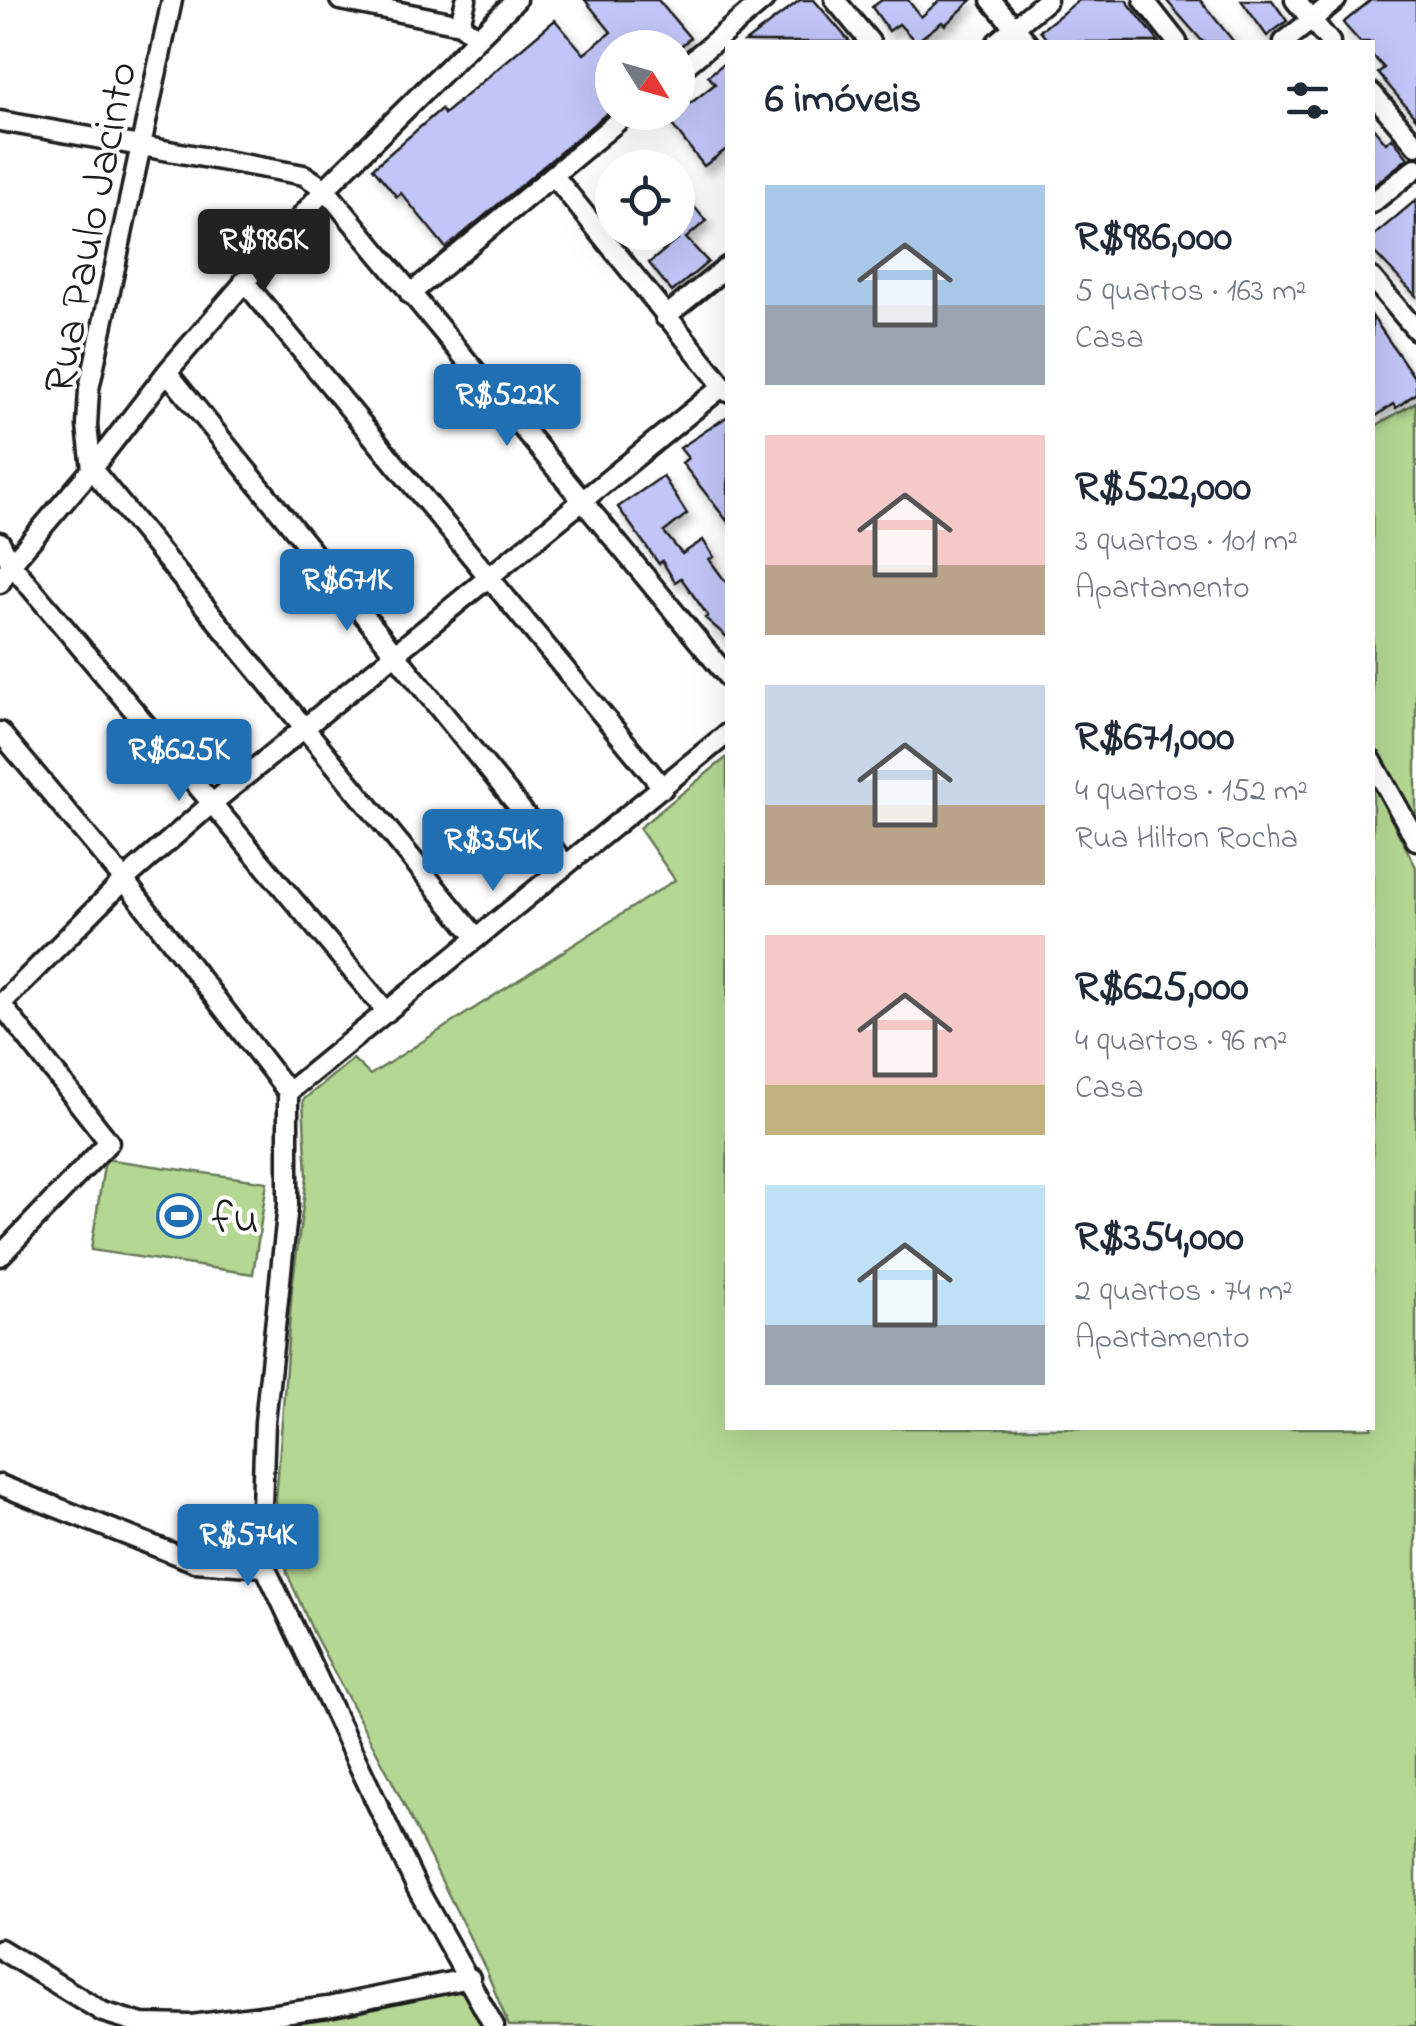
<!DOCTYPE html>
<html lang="pt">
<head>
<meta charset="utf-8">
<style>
	:root { --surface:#fff; --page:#f2f2f3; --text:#1f2937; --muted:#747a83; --accent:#1f6fb2 }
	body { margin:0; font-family:"Indie Flower",sans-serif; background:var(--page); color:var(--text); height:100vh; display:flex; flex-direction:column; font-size:38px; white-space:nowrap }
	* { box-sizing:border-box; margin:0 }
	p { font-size:32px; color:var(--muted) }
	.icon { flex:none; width:55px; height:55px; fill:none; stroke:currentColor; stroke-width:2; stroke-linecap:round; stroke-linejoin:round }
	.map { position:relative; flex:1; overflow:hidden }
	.side { position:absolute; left:725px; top:40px; width:650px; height:1390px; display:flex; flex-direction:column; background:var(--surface); border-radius:0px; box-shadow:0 10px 40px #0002 }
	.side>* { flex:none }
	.needle { width:65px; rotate:127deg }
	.controls { position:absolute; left:595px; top:30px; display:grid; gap:20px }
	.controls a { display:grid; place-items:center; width:100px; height:100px; border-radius:50%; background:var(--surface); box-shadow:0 10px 40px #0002; font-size:50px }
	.price { position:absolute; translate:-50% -85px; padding:0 22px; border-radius:10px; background:var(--accent); color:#fff; font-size:32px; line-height:65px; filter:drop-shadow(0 2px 5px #0008) }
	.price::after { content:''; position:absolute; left:50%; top:60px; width:30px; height:22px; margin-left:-15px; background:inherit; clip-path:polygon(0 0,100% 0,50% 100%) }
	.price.selected { background:#222; color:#fff }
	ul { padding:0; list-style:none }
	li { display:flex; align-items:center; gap:30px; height:250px; padding:0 40px }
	li span { display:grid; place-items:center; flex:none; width:280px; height:200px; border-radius:0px; color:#555 }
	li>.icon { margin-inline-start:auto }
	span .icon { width:120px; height:120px; fill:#fffc; stroke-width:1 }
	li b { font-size:42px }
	h2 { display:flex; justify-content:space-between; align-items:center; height:120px; padding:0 40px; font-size:42px }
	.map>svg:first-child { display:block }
	.green { fill:#b4d893; stroke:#687a58; stroke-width:2.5 }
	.building { fill:#c1c5f7; stroke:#1c1c1c; stroke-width:2.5; filter:url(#shadow) }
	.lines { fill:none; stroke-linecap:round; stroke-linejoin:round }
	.street-casing { stroke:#1c1c1c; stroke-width:25 }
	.street { stroke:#fff; stroke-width:18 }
	.labels { text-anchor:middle; stroke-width:8; stroke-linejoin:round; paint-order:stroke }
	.street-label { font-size:45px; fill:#1c1c1c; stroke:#fff }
	.poi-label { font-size:45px; fill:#1c1c1c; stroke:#fff; text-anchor:start }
</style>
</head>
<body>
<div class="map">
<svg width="1416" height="2026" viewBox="0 0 1416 2026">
	<defs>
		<filter id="shadow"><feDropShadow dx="4.5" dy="7" stdDeviation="5" flood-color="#0004"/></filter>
	</defs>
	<rect width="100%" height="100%" fill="#fff"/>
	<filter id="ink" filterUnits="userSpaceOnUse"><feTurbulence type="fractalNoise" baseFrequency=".01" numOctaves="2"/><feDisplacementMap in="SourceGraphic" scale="20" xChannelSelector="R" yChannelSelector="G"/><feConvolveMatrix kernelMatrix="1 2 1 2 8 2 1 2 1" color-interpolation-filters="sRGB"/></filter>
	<g filter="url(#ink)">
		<path class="green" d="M1416,402V827L1373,747L1372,428Z
			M727,757L728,1428H1372L1373,785L1416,867V2026H509L486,1970L390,1777L314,1634L287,1573L276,1501L292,1288L307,1176L303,1100L353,1059L370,1075L675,880L639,828Z
			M105,1159L267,1182L253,1274L91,1250Z
			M463,1985L482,2026H240Z"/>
		<path class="building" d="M585,0H658L690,38L679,48H612V109L446,248L401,193L397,197L373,168L441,109L444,114L555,20L584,54L611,32Z
			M800,0H814L850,42H745Z
			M882,0H908L921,17L940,0H972L945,25L942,22L916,42L899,24L889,31L872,7Z
			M1079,0H1126L1159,42H1049L1040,31Z
			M1166,0H1200L1234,42H1203Z
			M1241,0H1272L1287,21L1267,36Z
			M1371,0H1416V118L1378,73L1384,68L1372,55V42H1360L1343,23Z
			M728,60V148L704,166L662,112H678V87L691,103L715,84L708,76Z
			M1372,126L1386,143L1392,138L1408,158L1372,187Z
			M678,187L706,221L686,238L708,262L672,292L649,263L678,239Z
			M1416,200V296L1372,250V237Z
			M1372,316L1416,380V393L1396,408L1393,404L1372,419Z
			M728,416V522L682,463L688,458L680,448Z
			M663,476L687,514L664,532L682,554L703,540L714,557L709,559L728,585V638L705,618L708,616L681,578L675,582L662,561L659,564L618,507Z"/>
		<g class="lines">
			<g class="street-casing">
				<path id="street" d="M172,0L89,389L87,426L92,469L477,938
					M340,0L460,24L478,38
					M835,0L870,42
					M991,0L1027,42
					M1144,0L1177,42
					M1295,0L1330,42
					M460,24L466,0
					M997,42L1047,0
					M1284,42L1336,0
					M678,72L764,0
					M1372,93L1416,145
					M0,121L304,175L325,189L728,677
					M554,176L728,392
					M1372,203L1416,168
					M1372,278L1416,330
					M244,281L663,788
					M410,294L629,112
					M665,317L728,266
					M167,372L566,865
					M0,542L11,564L387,1012
					M0,583L11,564L92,469L167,372L325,189L516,0
					M0,732L124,880L288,1092
					M1372,761L1416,840
					M0,1003L109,1142L0,1256
					M0,1005L124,880L210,805L723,386
					M288,1092V1205L265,1422L261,1534L265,1567L417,1888L494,2026
					M288,1092L728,733
					M0,1485L195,1562L265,1567
					M0,1949L103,2012L142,2024L192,2025L328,2007L470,1978"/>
			</g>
			<use href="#street" class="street"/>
		</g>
	</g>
	<defs>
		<g id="stadium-ring" transform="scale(2.25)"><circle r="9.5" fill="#fff" stroke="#1f6fb2" stroke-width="1.5"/><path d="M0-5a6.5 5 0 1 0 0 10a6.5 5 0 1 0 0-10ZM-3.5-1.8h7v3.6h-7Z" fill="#1f6fb2"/></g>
	</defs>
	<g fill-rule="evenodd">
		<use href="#stadium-ring" x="179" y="1216"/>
	</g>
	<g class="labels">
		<g class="street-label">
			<text transform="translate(88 227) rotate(-79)" y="16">Rua Paulo Jacinto</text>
		</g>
		<g class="poi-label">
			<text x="212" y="1232">fu</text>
		</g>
	</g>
</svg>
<div class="controls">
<a><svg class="needle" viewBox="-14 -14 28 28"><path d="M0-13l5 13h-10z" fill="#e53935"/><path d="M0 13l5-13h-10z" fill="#747a83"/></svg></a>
<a><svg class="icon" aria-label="locate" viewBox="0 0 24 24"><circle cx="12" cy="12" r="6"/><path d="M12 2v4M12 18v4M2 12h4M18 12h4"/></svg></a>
</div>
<b class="price selected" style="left:264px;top:294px">R$986K</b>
<b class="price" style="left:507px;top:449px">R$522K</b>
<b class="price" style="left:347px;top:634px">R$671K</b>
<b class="price" style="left:179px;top:804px">R$625K</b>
<b class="price" style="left:493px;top:894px">R$354K</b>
<b class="price" style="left:248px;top:1589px">R$574K</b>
<section class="side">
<h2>6 imóveis<svg class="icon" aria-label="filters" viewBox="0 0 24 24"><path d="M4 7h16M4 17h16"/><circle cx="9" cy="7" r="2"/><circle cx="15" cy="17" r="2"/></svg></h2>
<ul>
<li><span style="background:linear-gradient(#a9c7e8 60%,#9aa5b1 0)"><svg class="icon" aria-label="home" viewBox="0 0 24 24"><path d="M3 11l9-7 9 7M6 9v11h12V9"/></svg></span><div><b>R$986,000</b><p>5 quartos · 163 m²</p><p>Casa</p></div></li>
<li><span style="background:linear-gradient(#f6c9c9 65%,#b9a48a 0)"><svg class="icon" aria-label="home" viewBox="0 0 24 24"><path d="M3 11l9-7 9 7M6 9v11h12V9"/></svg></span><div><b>R$522,000</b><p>3 quartos · 101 m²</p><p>Apartamento</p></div></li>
<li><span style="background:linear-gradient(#c9d6e8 60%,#b9a48a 0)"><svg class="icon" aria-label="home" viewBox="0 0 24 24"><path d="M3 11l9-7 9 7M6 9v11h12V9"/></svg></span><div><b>R$671,000</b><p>4 quartos · 152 m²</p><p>Rua Hilton Rocha</p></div></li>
<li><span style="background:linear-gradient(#f6c9c9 75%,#c2b280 0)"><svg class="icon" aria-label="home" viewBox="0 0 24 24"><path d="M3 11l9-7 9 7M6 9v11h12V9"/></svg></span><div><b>R$625,000</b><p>4 quartos · 96 m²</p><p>Casa</p></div></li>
<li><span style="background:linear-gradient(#bfe0f5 70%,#9aa5b1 0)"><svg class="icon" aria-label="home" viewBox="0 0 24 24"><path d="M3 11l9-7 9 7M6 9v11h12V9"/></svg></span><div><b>R$354,000</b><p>2 quartos · 74 m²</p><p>Apartamento</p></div></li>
</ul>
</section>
</div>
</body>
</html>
